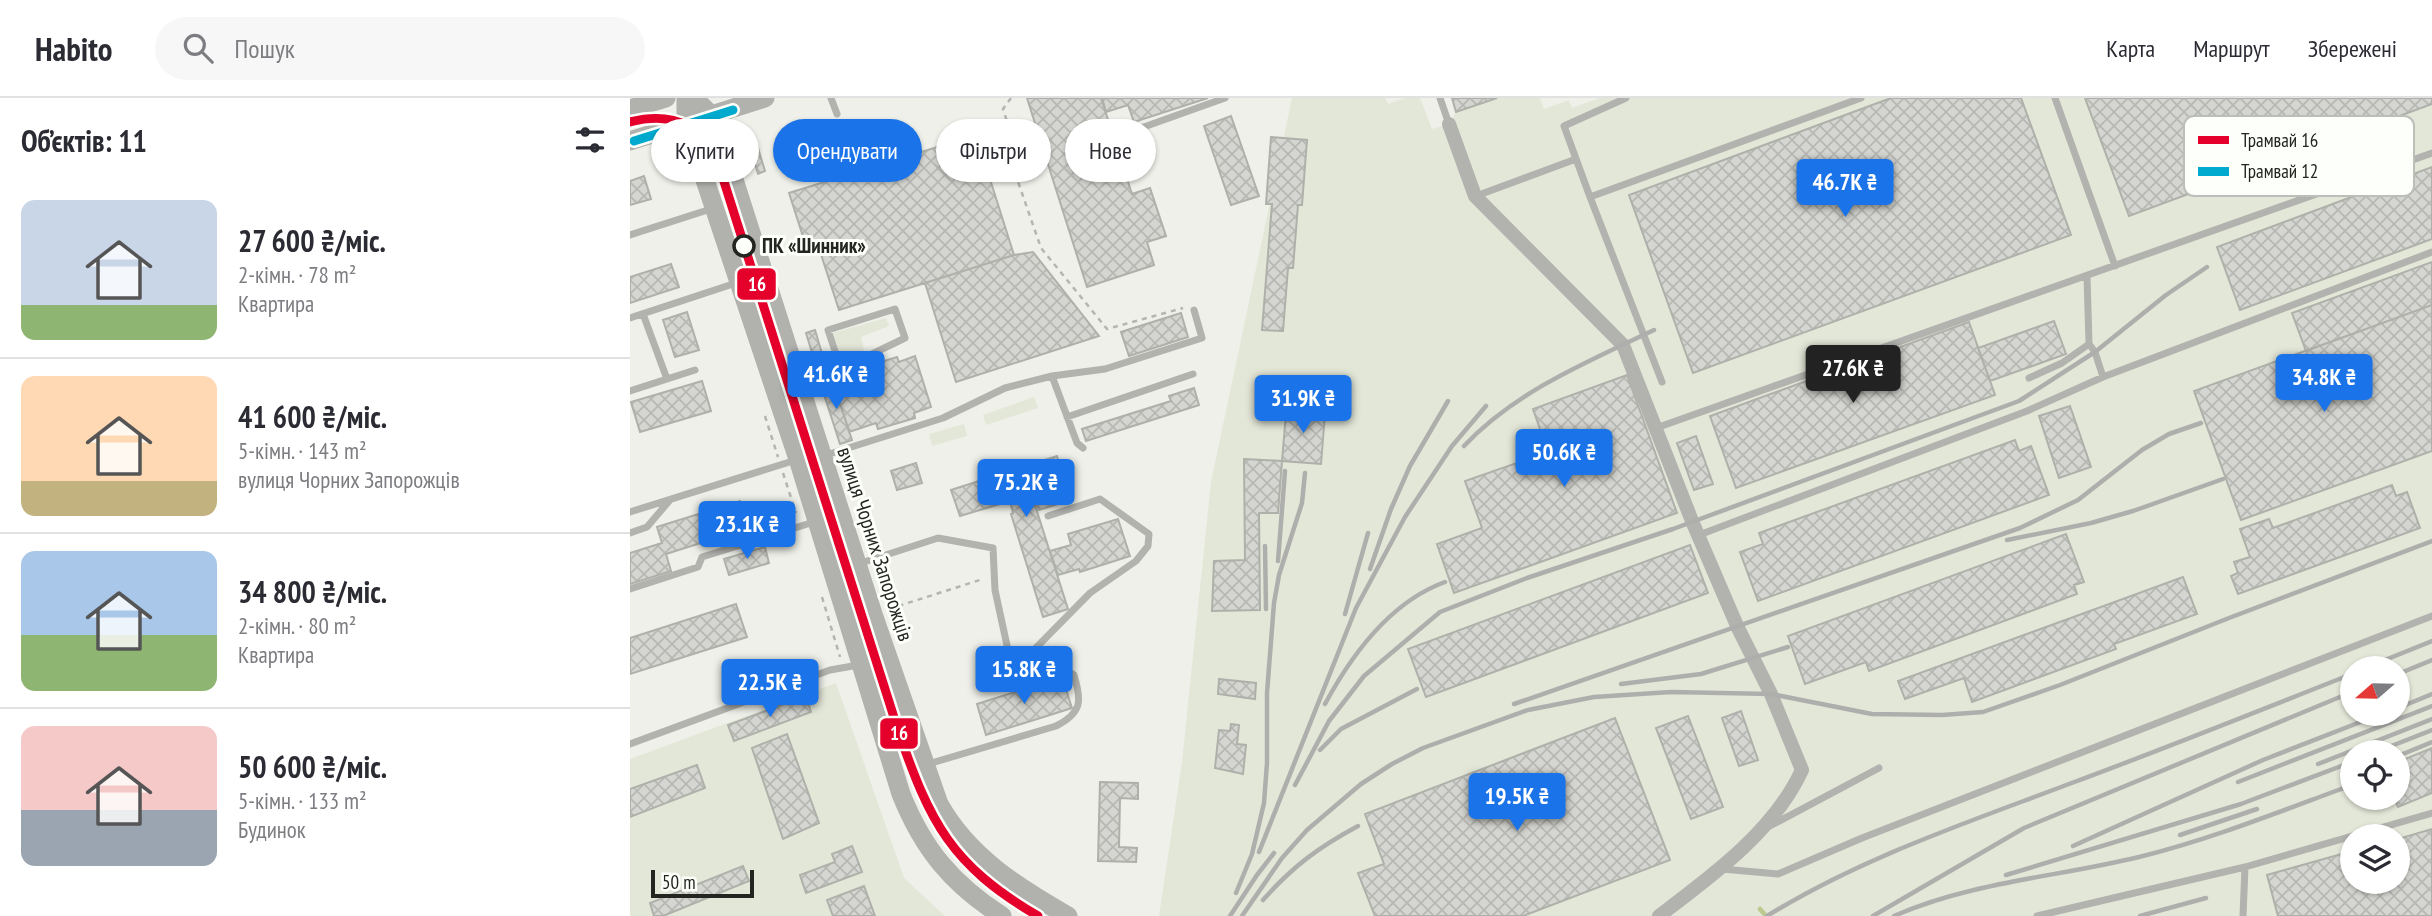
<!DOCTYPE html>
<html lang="uk">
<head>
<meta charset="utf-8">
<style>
	:root { --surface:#fff; --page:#f7f7f7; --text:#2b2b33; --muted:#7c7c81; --line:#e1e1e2; --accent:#1a73e8 }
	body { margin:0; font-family:"PT Sans Narrow",sans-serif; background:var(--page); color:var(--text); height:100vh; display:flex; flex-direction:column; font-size:26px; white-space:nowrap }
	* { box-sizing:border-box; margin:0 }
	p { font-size:23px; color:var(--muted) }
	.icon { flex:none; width:38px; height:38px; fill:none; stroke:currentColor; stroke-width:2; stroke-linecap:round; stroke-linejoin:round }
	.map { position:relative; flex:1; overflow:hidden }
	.side { display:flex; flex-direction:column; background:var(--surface); width:630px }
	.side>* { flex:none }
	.banner { position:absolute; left:21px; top:21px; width:665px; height:63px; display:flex; gap:14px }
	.needle { width:46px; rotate:250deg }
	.buttons { position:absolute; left:1710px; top:558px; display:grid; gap:14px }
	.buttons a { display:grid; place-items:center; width:70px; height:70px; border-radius:50%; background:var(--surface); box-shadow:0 2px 5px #0004; font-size:35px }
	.scale { position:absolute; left:21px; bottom:18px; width:103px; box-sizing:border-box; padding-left:7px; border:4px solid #242520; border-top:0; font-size:19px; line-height:24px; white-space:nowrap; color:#242520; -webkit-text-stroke:5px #fdfffa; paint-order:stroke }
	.price { position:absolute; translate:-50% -60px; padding:0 16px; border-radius:7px; background:var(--accent); color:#fff; font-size:23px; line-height:46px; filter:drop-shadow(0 2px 4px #0008) }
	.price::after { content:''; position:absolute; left:50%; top:42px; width:21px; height:16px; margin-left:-10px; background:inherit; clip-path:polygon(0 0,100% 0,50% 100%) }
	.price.on { background:#222; color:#fff }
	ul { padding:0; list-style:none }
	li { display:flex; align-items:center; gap:21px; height:175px; padding:0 21px }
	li+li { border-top:2px solid var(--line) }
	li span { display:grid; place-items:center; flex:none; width:196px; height:140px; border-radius:14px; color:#555 }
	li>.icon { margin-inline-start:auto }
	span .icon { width:84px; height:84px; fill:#fffc; stroke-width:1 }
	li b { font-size:30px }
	h2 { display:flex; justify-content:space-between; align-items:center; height:84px; padding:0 21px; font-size:30px }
	.chip { padding:0 24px; border-radius:32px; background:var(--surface); box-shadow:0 2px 5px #0004; font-size:24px; line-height:63px }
	.chip.on { background:var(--accent); color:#fff }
	header { display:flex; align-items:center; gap:42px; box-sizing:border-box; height:98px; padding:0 35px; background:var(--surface); border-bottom:2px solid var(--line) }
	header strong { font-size:33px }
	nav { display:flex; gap:38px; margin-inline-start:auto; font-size:24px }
	.search { width:490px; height:63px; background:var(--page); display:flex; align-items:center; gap:18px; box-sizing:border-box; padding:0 24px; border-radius:38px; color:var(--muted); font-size:26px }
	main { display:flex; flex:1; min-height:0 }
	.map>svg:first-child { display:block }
	.built { fill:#e3e7d8; fill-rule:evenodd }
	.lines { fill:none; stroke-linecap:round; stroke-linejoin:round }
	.stream { stroke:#bcc98f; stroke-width:4.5 }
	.building { fill:url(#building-cross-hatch); stroke:#aeb0aa; stroke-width:2 }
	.path { stroke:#b4b5b2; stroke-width:2.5; stroke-dasharray:5 5; stroke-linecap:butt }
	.service { stroke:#b2b2af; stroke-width:7 }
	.minor { stroke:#b2b2af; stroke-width:14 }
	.secondary { stroke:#b1b1ae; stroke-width:19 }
	.rail { stroke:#aeafac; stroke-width:4.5 }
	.tram-1-casing { stroke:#fdfffa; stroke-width:14 }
	.tram-2-casing { stroke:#fdfffa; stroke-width:14 }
	.tram-1 { stroke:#e4002b; stroke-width:9 }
	.tram-2 { stroke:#00a9ce; stroke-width:9 }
	.stop-dot { fill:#fdfffa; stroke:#242520; stroke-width:3.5 }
	.labels { text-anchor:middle; stroke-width:6; stroke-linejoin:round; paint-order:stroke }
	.stop-label { font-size:21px; font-weight:bold; fill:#242520; stroke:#fdfffa; text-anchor:start }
	.street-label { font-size:21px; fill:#242520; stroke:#fdfffa }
	.key { fill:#fdfffa; stroke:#bcbeb9; stroke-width:2 }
	.key-label { font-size:19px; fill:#242520 }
	.line-badge { stroke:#fdfffa; stroke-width:2.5 }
	.badge-label { font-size:19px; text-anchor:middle; font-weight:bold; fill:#fff }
</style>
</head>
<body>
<header>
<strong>Habito</strong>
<div class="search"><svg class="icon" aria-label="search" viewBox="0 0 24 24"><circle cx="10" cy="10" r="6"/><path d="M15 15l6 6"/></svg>Пошук</div>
<nav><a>Карта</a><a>Маршрут</a><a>Збережені</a></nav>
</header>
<main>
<section class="side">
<h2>Об’єктів: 11<svg class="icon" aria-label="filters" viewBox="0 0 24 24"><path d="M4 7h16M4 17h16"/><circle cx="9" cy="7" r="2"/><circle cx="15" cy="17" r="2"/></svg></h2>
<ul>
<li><span style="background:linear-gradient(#c9d6e8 75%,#8fb573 0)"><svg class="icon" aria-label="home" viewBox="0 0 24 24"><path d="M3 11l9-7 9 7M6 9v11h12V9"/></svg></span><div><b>27 600 ₴/міс.</b><p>2-кімн. · 78 m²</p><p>Квартира</p></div></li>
<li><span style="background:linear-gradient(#ffd9b3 75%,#c2b280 0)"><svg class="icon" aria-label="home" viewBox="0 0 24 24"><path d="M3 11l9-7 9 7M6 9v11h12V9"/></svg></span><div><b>41 600 ₴/міс.</b><p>5-кімн. · 143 m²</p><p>вулиця Чорних Запорожців</p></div></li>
<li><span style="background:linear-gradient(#a9c7e8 60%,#8fb573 0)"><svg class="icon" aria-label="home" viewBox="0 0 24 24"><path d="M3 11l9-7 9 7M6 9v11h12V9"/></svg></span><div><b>34 800 ₴/міс.</b><p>2-кімн. · 80 m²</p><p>Квартира</p></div></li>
<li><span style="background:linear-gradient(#f6c9c9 60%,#9aa5b1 0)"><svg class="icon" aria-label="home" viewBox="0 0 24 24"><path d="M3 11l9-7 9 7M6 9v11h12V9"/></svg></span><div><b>50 600 ₴/міс.</b><p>5-кімн. · 133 m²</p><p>Будинок</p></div></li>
</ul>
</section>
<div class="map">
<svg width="1802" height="818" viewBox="0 0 1802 818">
	<defs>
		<pattern id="building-cross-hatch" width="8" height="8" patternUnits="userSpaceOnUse" patternTransform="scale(1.75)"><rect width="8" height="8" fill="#d5d6d1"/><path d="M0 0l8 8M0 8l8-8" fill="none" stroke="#b7b8b3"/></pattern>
	</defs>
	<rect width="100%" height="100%" fill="#eef0e9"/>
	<path class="built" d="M662,0H755L758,6L775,0H790L802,31L819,26L826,14L867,0H910L914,11L939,2L942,10L970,0H1802V818H529L552,664L581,384ZM1722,570H1768V616H1722ZM1722,654H1768V700H1722ZM1722,738H1768V784H1722Z
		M256,220L259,228L231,239L234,252L211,260L203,235Z
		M404,299L408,310L356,327L353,317Z
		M334,326L337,338L302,348L299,336Z
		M206,585L274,780L315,818H0V661Z"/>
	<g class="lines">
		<path class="stream" d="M1130,811L1136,818"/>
	</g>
	<path class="building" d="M397,0H471L502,96L520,90L536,138L517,144L524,167L457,189Z
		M472,0H578L504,24L498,7L476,14Z
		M822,0H867L826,14Z
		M1261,0H1391L1441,137L1063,275L999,97Z
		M1455,0H1802V6L1499,118Z
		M601,18L629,98L601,107L574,28Z
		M346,37L384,157L209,212L187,144L176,148L159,95Z
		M641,39L677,42L672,107H668L663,170H658L653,233L632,232L642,106H636Z
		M128,50L135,73L128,76L121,52Z
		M1802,69V141L1610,212L1587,149Z
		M14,78L21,101L0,107V83Z
		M403,154L469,238L326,284L295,185L384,157Z
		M1802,164V207L1676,253L1662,215Z
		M41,166L49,189L0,205V179Z
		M1802,207V353L1611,422L1564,293Z
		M57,214L69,252L45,259L33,222Z
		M551,215L558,239L499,258L491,234Z
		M1424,223L1436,256L1360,283L1348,250Z
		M1339,224L1365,297L1106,390L1080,318Z
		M185,232L196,269L187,271L176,235Z
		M285,258L301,309L284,315L285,320L248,331L246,325L219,334L205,289L232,281L229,271L267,259L269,264Z
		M997,277L1047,415L824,495L807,446L852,430L835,383L918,354L903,311Z
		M202,280L222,342L210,346L190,284Z
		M72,283L81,313L10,334L1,304Z
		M564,290L569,307L456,343L452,331L541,303L539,298Z
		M657,303L673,304L672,314L695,316L691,366L652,363Z
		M1440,308L1461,369L1429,380L1409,318Z
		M1066,338L1083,386L1064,392L1047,345Z
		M1385,342L1389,353L1401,348L1419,397L1128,503L1110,454L1133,446L1129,435Z
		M427,358L440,402L409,412L404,396L399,397L402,408L405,407L438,511L413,519L381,416L383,415L380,403L330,418L321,392Z
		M614,361L652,363L648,415H629L630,512L582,513L584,463L615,462Z
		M286,365L292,385L267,392L261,373Z
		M1762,387L1766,398L1777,394L1790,430L1608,496L1601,478L1608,475L1604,464L1620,459L1610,431L1639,421L1643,430Z
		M110,403L118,430L36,456L41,473L0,486V455L32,445L27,429Z
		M488,421L500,458L450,474L449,471L428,477L420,453L441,447L438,436Z
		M1436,436L1454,484L1444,487L1447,496L1239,573L1236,564L1175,586L1158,538Z
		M1060,447L1078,495L796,599L778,551Z
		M135,449L139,465L99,477L94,461Z
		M1553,479L1567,516L1484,546L1486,551L1342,604L1334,580L1275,601L1268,583Z
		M106,506L117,539L0,576V540Z
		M432,579L442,610L356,637L347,606Z
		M589,581L626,585L625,601L588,596Z
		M176,598L181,614L104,643L98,627Z
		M1111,613L1128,662L1109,668L1092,620Z
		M1058,618L1093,709L1061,721L1026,630Z
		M985,620L1040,762L893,818H745L728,775L754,766L735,716Z
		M601,626L609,627L607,646L616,647L613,676L585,670L589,632L600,633Z
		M157,636L189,725L153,741L122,650Z
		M1802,650V695L1768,709L1764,700H1768V664Z
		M67,667L75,690L0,719V691Z
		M470,684L508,685V701L490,700L489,749L507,750L506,764L468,763Z
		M1802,731V818H1648L1637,777L1722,753V784H1768V741Z
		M222,748L232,774L176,795L170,777L205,764L202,756Z
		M113,768L119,783L33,818H24L20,805Z
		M234,788L245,818H203L197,802Z"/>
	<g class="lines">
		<path class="path" d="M381,0L373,11L387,54L385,75L411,150L477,231L553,210
			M135,318L148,359
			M153,375L166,415
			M192,499L210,559
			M259,511L353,481"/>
		<path class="service" d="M201,0L207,16
			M810,0L819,26
			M1425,0L1485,168
			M497,35L595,0
			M846,98L946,61
			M960,99L934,28L996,0
			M0,137L84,110
			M13,216L37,281
			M0,220L109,184
			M422,278L447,345L453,350
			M1473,279L1802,154
			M1399,280L1432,265L1459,246
			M172,284L211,271L275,240L265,211L198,232L211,271
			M1032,284L960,99L1231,0
			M0,293L65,272
			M437,319L563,276
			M1026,330L1802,55
			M193,358L313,320L375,290L422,278L475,271L572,240L564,212
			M0,414L166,362
			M0,435L17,429L40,402
			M1069,437L1397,313L1473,279L1465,254L1459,246L1457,178
			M228,466L308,440L363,450L365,492L381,566L431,569L444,577C452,603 452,615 426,628L298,666
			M0,491L68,469L72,459L187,423
			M390,566L460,495L506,463L518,448L519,436L470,401L418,418
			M0,646L200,572L240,565L256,559
			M1138,729L1249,670
			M1092,771L1148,776L1232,740L1802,518
			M1407,818L1615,769L1802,715
			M1613,818L1615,769"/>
		<path class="minor" d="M819,26L845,98L993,247L1062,423L1108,530L1141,596L1172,672C1144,733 1082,778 1029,818"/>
		<path class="secondary" d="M56,0V25L168,361L271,696C293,751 322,786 372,818
			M64,0L81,17L90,38L243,516L309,706C338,758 387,789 438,818
			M0,11L36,0
			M0,43L135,0"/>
		<path class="rail" d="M834,348C886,293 957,264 1024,232
			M1377,442L1461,425L1503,413L1593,381
			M635,448L636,511
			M648,463L655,373
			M740,471L761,411L780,368L818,303
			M715,516L738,435
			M1735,570L1802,543
			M1768,576L1802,562
			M991,586L1071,576L1158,549
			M695,606C722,556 760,504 815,484
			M884,606L1390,430L1448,402L1512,352L1539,336L1571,325
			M1768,610L1802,596
			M690,652L711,631L787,591
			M1746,654L1802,632
			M1768,658L1802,644
			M1688,666L1802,621
			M1608,684L1802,608
			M665,687L699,623L734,578L810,514L897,480L1043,431L1389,303L1465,254L1536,197L1577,169
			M1550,737L1627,711
			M1443,748L1633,662L1751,616
			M629,754L726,510L775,419L822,348L856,308
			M1376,777L1611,706L1722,664
			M606,795L622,756L634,705L637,665V595L644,505L649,477L672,405L675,375
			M633,802C663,768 689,749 728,728
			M600,818L627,777L644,755
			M612,818L652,760L677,732L731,686L762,666L793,650L898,612L964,599L1041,594L1141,596L1242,616L1312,617L1353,614L1430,587L1599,520L1802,443
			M1137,818C1231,760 1336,725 1439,686C1534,651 1628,613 1722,576
			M1243,818L1394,730L1722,594
			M1264,818C1341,784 1427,779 1509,759C1582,741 1651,713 1722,687
			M1510,818L1576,800"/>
		<g class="tram-1-casing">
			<path id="tram-1" d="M0,24C35,15 63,22 84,52L268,632C300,725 321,767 408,818"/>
		</g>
		<g class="tram-2-casing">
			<path id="tram-2" d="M4,43L103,12"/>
		</g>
		<use href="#tram-1" class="tram-1"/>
		<use href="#tram-2" class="tram-2"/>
	</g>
	<circle class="stop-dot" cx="114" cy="148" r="10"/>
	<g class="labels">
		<g class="stop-label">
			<text x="132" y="155">ПК «Шинник»</text>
		</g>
		<g class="street-label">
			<text transform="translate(245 446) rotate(72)" y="7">вулиця Чорних Запорожців</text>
		</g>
	</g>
	<rect x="1554" y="18" width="230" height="80" rx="10" class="key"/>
	<rect x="1568" y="38" width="31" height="8" fill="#e4002b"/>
	<rect x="1568" y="69" width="31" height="9" fill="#00a9ce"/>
	<g class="key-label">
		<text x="1611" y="49">Трамвай 16</text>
		<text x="1611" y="80">Трамвай 12</text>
	</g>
	<g class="line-badge">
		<rect x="106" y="169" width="41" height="34" rx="7" fill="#e4002b"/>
		<rect x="249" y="619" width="40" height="33" rx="7" fill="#e4002b"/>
	</g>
	<g class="badge-label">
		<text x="127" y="193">16</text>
		<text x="269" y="642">16</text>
	</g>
</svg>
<div class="buttons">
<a><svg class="needle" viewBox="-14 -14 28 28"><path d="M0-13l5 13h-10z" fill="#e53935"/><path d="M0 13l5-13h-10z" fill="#7c7c81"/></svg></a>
<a><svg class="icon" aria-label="locate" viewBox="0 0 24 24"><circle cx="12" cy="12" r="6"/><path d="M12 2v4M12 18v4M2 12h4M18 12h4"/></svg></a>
<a><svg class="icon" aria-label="layers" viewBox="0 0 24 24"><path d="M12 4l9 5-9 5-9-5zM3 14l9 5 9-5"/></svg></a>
</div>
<div class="scale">50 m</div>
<b class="price" style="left:1215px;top:121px">46.7K ₴</b>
<b class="price on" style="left:1223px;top:307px">27.6K ₴</b>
<b class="price" style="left:206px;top:313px">41.6K ₴</b>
<b class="price" style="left:1694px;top:316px">34.8K ₴</b>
<b class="price" style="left:673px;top:337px">31.9K ₴</b>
<b class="price" style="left:934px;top:391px">50.6K ₴</b>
<b class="price" style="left:396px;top:421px">75.2K ₴</b>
<b class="price" style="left:117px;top:463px">23.1K ₴</b>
<b class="price" style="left:394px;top:608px">15.8K ₴</b>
<b class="price" style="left:140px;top:621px">22.5K ₴</b>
<b class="price" style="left:887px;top:735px">19.5K ₴</b>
<div class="banner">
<a class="chip">Купити</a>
<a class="chip on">Орендувати</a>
<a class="chip">Фільтри</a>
<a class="chip">Нове</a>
</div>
</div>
</main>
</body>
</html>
